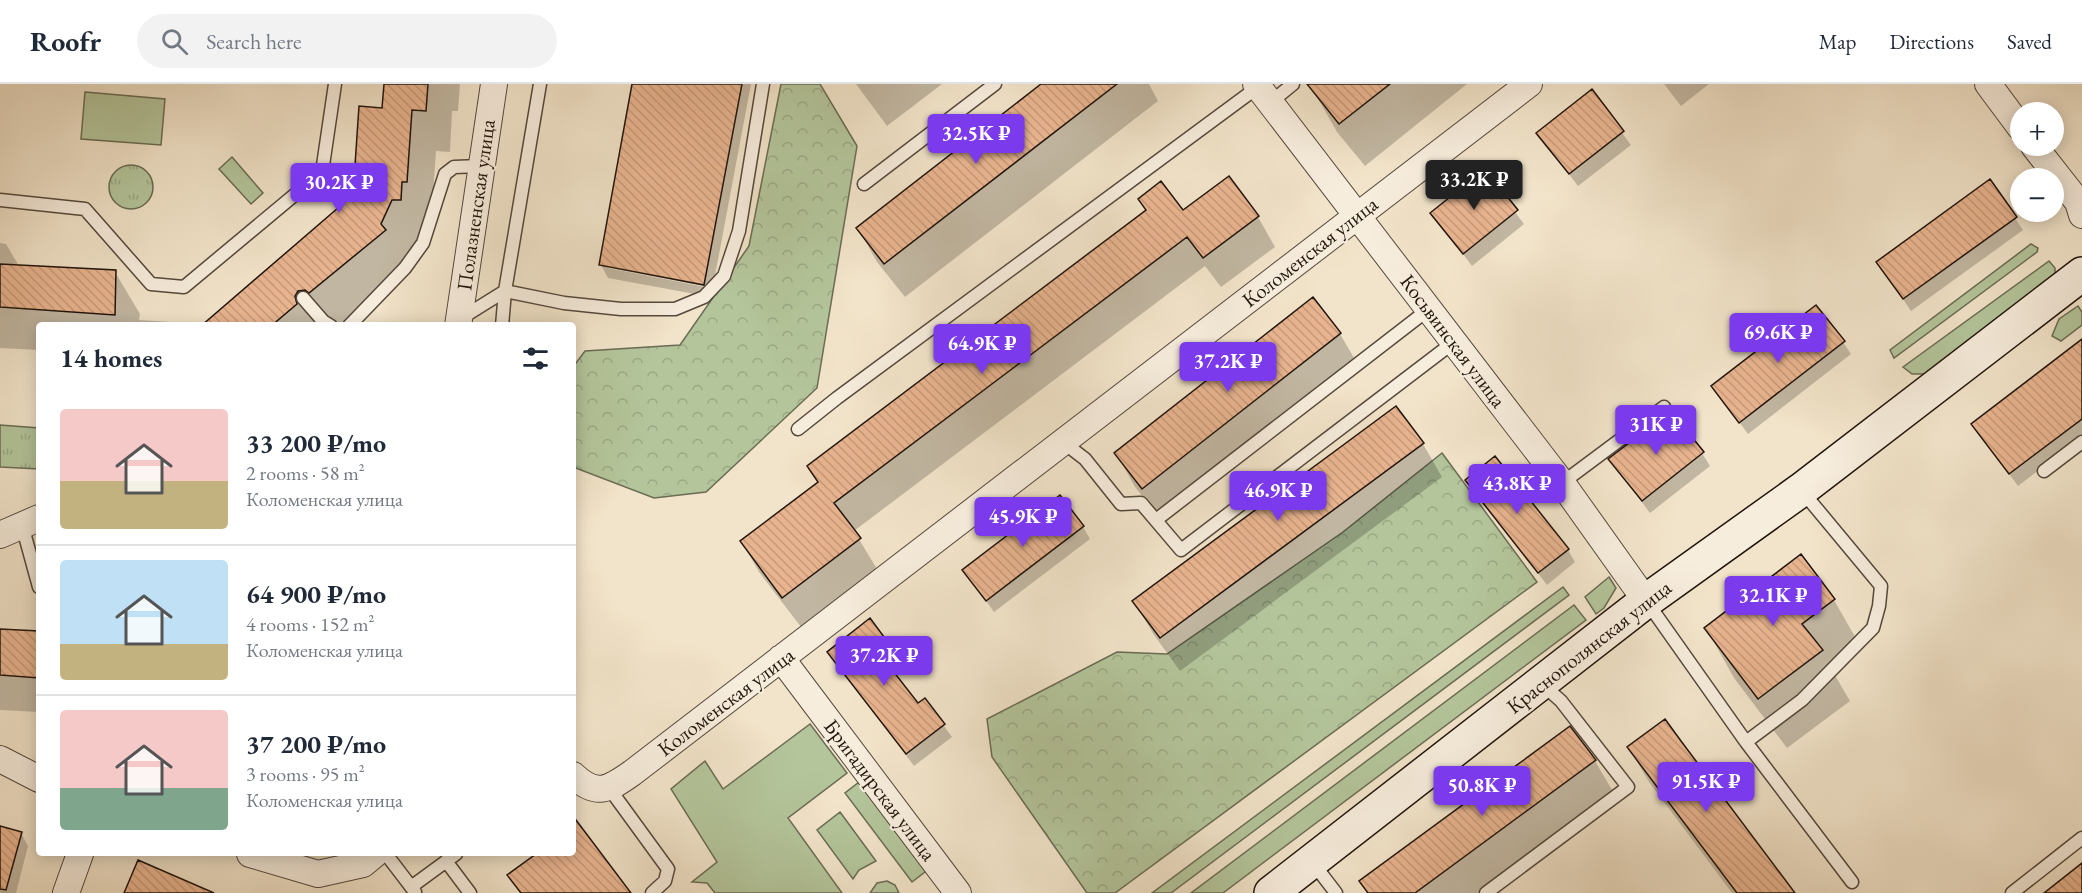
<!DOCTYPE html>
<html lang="en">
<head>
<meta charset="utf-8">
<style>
	:root { --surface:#fff; --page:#f2f2f3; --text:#1f2937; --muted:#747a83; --line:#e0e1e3; --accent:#7c3aed }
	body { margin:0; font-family:"EB Garamond",serif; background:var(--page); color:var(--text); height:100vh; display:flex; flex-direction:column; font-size:22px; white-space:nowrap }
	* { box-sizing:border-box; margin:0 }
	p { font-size:20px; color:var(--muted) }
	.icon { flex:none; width:33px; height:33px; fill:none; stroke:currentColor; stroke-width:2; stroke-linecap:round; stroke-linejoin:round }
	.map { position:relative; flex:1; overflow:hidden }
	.panel { position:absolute; left:36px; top:238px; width:540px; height:534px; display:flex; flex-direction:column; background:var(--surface); border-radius:6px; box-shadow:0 3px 15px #0003 }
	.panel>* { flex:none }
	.tools { position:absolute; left:2010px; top:18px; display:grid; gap:12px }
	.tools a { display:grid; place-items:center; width:54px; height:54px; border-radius:50%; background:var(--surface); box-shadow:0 3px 15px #0003; font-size:30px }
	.price { position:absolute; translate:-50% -51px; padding:0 14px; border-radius:6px; background:var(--accent); color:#fff; font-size:20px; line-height:39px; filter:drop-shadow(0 2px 3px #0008) }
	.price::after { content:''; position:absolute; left:50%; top:36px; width:18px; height:14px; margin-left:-9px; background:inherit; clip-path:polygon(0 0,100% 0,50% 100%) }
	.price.selected { background:#222; color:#fff }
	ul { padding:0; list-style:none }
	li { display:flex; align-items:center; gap:18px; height:150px; padding:0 24px }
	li+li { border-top:2px solid var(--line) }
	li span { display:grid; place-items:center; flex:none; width:168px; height:120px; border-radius:6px; color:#555 }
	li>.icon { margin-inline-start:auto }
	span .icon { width:72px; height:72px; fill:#fffc; stroke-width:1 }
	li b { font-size:26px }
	h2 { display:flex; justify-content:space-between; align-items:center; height:72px; padding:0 24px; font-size:26px }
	header { display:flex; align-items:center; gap:36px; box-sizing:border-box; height:84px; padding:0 30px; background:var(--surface); border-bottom:2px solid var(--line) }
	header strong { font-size:28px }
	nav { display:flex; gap:33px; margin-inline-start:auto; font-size:21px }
	.search { width:420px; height:54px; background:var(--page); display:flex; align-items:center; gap:15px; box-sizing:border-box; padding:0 21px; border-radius:33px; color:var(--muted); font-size:22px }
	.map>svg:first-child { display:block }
	.grass { fill:#b4c59b; stroke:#6a6c54; stroke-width:1.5 }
	.forest { fill:url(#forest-crowns); stroke:#6a6c54; stroke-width:1.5 }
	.park { fill:url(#park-tufts); stroke:#6a6c54; stroke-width:1.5 }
	.shadow { fill:#0003; fill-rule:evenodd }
	.building { fill:url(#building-back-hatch); stroke:#20140c; stroke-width:1.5 }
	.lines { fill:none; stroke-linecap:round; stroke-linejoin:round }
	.lane-casing { stroke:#54483c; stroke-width:15 }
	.street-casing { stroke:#54483c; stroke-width:28 }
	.secondary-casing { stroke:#20140c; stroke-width:36 }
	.lane { stroke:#f7eddd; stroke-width:12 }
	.street { stroke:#f7eddd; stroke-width:26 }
	.secondary { stroke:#f7eddd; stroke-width:33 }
	.labels { text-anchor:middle; stroke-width:4.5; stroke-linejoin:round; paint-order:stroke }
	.street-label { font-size:21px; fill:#20140c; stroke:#f7eddd }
</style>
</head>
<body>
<header>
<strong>Roofr</strong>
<div class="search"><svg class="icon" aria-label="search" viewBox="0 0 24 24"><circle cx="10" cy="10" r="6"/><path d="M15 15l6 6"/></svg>Search here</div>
<nav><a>Map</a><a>Directions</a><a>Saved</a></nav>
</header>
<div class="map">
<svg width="2082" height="809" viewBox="0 0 2082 809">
	<defs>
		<pattern id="forest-crowns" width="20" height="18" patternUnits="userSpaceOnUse" patternTransform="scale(1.5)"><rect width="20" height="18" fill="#b4c59b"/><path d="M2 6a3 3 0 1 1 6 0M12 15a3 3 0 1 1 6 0" fill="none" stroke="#9aa884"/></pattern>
		<pattern id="park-tufts" width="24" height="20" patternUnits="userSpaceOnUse" patternTransform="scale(1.5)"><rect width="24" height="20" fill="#b4c59b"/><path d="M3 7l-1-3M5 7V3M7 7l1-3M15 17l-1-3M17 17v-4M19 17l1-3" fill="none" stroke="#9aa884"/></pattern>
		<pattern id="building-back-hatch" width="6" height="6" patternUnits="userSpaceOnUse" patternTransform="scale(1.5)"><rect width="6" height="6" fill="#e8b48f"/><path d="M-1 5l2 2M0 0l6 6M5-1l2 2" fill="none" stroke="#c79a7a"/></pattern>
	</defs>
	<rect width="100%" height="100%" fill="#f2e4ca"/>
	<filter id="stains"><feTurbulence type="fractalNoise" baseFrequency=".00333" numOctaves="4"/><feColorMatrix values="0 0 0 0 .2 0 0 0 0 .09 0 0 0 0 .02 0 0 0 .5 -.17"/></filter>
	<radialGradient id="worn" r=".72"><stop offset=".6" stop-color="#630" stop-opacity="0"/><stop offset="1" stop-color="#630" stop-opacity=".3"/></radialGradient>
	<path class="grass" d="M85,8L165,15L161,61L81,55Z
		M232,73L263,109L251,120L219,85Z
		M2031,160L2038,164L2037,168L2029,174L1894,274L1890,266Z
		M2049,177L2055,184V191L1927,290H1912L1903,283Z
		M2078,222L2082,228V241L2061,257L2052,252L2059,235Z
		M1609,493L1616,504L1604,524L1596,530L1585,513Z
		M1563,503L1569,511L1171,809H1152Z
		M1574,521L1586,536L1223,809H1191Z
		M810,640L847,689L788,734L842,809H715L707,799L692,798L717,778L671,705L705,677L723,705Z
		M863,695L930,784L912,798L845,709Z
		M840,728L876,777L859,786L853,795L817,746Z
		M887,797L895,801L899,809H870L877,799Z"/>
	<path class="forest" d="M781,0H820L857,62L817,304L706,408L654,414L573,383V283L585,267L680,261L749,162Z
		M1442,369L1537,498L1115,809H1087L992,673L987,635L1117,568L1167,570L1343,448Z"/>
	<path class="park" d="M109 103a22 22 0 1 1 44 0a22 22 0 1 1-44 0Z
		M0,341L39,344V385L0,383Z"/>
	<path class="shadow" d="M385,0H460L458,27H452L450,68L436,67L431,140L424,158H416L405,182L409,189L345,242H39V266L0,264V159L6,160L19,182L115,188L140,230L139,236L205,240L354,112L384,25Z
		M634,0H751L711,213L608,194L601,181ZM608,181L712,201L711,204L608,184Z
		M856,0H942L887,42Z
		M1044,0H1149L1158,17L905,213L877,178L858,144Z
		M1320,0H1467L1365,82L1337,48L1313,6Z
		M1664,0H1709L1681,22Z
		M1591,7L1631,61L1578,102L1538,49Z
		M1484,87L1524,140L1472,182L1432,129Z
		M1140,115L1183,128L1258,133L1275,163L1221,203L1205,182L854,447L877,485L801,543L759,488L742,458L819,400L809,382L1147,128Z
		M2015,134L2023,146L1911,227L1878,178Z
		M1313,215L1340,250L1360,284L1163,438L1135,403L1116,369Z
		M2082,257V353L2018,402L1973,340Z
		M1843,258L1851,270L1748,350L1713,302Z
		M1423,360L1442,393L1180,587L1154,551L1134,517Z
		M1702,369L1710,382L1650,429L1610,375Z
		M1467,396L1568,466L1575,478L1547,501Z
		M1083,443L1090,455L994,528L964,486Z
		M1801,472L1834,516L1862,565L1833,588L1850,617L1787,664L1734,594L1706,544Z
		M0,546L39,549V628L0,626Z
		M889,562L896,574L887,582L917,622L925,616L952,653L914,682L829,568Z
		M1570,644L1595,677L1615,711L1481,809H1368L1361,797Z
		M1629,664L1794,809H1732L1649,698Z
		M573,743L629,809H520L509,791L538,770H573Z
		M0,744L21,749L28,762L16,809H0Z"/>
	<path class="building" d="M384,0H428L426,27L412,26L407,98H402L401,116H392L381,140L386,146L309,209L305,206L298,207L295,212L297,220L271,242H201L353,111L359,22L382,24Z
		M632,0H742L704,201L599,181Z
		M1041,0H1117L884,180L856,144Z
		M1307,0H1390L1339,40Z
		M1592,5L1624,47L1569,90L1536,49Z
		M1485,85L1518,126L1463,170L1430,129Z
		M1229,92L1259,132L1203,174L1187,153L834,419L861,454L782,514L740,457L818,398L807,382L1146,126L1138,115L1161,97L1183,126Z
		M1990,95L2017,133L1903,215L1876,178Z
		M0,180L116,186L115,231L0,223Z
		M1313,213L1341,249L1142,405L1114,369Z
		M1816,221L1845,257L1739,339L1711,302Z
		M2082,255V335L2009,390L1971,340Z
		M1396,322L1424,359L1160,554L1132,517Z
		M1671,327L1704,368L1642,417L1608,375Z
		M1495,372L1569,465L1538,489L1465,396Z
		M1060,411L1084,442L986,517L962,486Z
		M1801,470L1835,515L1802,540L1823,566L1758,615L1704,544Z
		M870,534L890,561L879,569L918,619L925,614L945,640L906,670L827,568Z
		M0,545L39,547V594L0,591Z
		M1665,635L1681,657L1795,809H1737L1627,663Z
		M1570,642L1596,676L1415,809H1368L1359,797Z
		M573,732L631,809H521L507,791L536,770H573Z
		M0,742L22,748L6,806L0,805Z
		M138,776L214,809H124Z
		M2082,779V809H2044Z"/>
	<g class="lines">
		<g class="lane-casing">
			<path id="lane" d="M1271,18L1293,0
				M864,100L995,0
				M0,116L85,125L151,200L184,203L322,88L335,0
				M303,214L323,237L331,242
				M460,235L505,207L564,219L621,225H675L704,213L724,192L739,147L763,0
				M349,242L405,184L423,159L445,90L454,83L481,82
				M502,242L505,207L540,0
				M798,345L837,314L1258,3
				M1063,358L1085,375L1121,420L1141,419L1181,466L1454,258
				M2044,387L2082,358
				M1562,399L1664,323
				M1156,436L1429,225
				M22,441L39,503
				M1647,518L1746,658L1852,798
				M1746,658L1802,616L1873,544L1879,522L1881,502L1802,407
				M609,704L668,785L665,797L652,809
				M386,770L415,808
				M446,777L470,809
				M1313,779L1336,809
				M411,803L456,770
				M1486,809L1628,703L1561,617L1543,601
				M2012,809L2082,754"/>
		</g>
		<g class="street-casing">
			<path id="street" d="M1256,0L1562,399L1646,517
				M1988,0L2020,43
				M2034,62L2078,118L2082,131
				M458,242L494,0
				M0,451L39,434
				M781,574L958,809
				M0,675L39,695
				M573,691C596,713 608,706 632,689L1529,0
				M250,770L318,790L363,780L375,770
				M66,809L80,770"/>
		</g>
		<g class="secondary-casing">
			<path id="secondary" d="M1271,809L1646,517L1801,406L2082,190"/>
		</g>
		<use href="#lane" class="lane"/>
		<use href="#street" class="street"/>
		<use href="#secondary" class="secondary"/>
	</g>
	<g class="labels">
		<g class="street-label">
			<text transform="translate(476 121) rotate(-82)" y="7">Полазненская улица</text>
			<text transform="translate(1310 168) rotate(-38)" y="7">Коломенская улица</text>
			<text transform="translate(1453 257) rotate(53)" y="7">Косьвинская улица</text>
			<text transform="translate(1589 563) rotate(-38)" y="7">Краснополянская улица</text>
			<text transform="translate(726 618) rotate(-37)" y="7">Коломенская улица</text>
			<text transform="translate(880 706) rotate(53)" y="7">Бригадирская улица</text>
		</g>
	</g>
	<rect width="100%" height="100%" filter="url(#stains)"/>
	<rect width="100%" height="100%" fill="url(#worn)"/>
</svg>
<div class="tools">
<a>+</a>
<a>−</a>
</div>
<b class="price" style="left:976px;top:81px">32.5K ₽</b>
<b class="price selected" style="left:1474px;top:127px">33.2K ₽</b>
<b class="price" style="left:339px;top:130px">30.2K ₽</b>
<b class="price" style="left:1778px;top:280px">69.6K ₽</b>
<b class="price" style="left:982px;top:291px">64.9K ₽</b>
<b class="price" style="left:1228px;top:309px">37.2K ₽</b>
<b class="price" style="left:1656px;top:372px">31K ₽</b>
<b class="price" style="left:1517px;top:431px">43.8K ₽</b>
<b class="price" style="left:1278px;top:438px">46.9K ₽</b>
<b class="price" style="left:1023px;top:464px">45.9K ₽</b>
<b class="price" style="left:1773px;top:543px">32.1K ₽</b>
<b class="price" style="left:884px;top:603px">37.2K ₽</b>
<b class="price" style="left:1706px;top:729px">91.5K ₽</b>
<b class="price" style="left:1482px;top:733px">50.8K ₽</b>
<section class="panel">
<h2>14 homes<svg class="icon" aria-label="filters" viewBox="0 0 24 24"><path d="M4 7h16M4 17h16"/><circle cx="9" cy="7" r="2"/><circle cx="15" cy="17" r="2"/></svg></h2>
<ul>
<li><span style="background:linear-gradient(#f6c9c9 60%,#c2b280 0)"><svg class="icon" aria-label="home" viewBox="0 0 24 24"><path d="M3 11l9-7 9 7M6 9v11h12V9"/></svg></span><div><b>33 200 ₽/mo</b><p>2 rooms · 58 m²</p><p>Коломенская улица</p></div></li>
<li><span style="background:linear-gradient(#bfe0f5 70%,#c2b280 0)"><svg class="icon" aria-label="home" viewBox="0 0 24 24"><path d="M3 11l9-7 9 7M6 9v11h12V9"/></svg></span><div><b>64 900 ₽/mo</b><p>4 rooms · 152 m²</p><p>Коломенская улица</p></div></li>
<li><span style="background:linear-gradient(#f6c9c9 65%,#7fa58c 0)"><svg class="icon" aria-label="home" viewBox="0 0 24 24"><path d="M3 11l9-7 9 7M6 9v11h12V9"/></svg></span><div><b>37 200 ₽/mo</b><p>3 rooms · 95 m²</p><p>Коломенская улица</p></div></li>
</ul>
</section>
</div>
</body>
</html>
